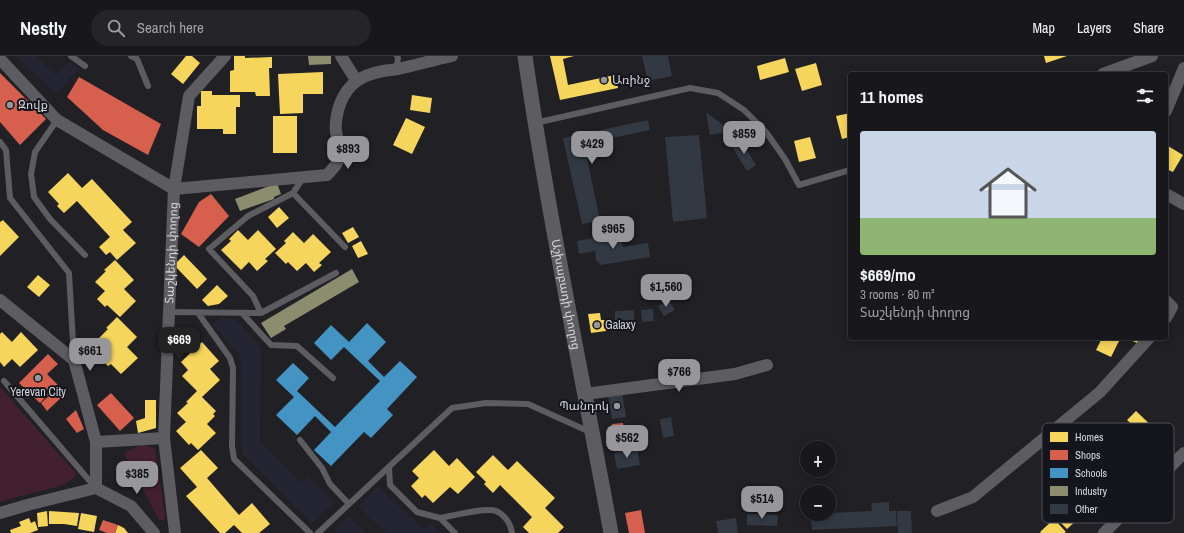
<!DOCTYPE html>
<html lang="en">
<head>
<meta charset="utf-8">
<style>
	:root { --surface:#18181c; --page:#252529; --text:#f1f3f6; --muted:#9fa0a3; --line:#36373b; --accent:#96969b }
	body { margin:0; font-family:"Archivo Narrow","Noto Sans Armenian",sans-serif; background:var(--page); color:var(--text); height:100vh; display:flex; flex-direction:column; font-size:15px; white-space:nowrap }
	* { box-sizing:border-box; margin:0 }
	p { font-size:13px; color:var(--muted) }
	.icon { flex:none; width:22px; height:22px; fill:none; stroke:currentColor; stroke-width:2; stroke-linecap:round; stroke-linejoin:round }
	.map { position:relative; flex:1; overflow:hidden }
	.details { position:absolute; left:848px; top:16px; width:320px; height:268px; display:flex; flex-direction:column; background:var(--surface); border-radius:4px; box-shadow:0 2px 10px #0003,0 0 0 1px var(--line) }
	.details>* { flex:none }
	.controls { position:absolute; left:800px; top:385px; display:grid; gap:8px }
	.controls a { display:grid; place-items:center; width:36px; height:36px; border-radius:50%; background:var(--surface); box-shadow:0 2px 10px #0003,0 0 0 1px var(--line); font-size:20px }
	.price { position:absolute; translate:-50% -34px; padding:0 9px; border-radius:8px; background:var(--accent); color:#111; font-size:13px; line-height:26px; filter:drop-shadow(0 1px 2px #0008) }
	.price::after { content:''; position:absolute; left:50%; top:24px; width:12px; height:9px; margin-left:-6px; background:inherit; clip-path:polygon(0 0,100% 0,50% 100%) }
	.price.selected { background:#222; color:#fff }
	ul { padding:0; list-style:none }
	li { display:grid; align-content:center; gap:8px; height:212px; padding:0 12px }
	li span { display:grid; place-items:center; height:124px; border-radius:4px; color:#555 }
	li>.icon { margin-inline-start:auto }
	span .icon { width:72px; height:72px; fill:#fffc; stroke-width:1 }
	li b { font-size:17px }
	h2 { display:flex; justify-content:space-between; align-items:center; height:48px; padding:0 12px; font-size:17px }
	header { display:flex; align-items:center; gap:24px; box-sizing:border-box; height:56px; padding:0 20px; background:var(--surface); border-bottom:1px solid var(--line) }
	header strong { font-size:19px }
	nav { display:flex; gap:22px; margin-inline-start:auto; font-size:14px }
	.search { width:280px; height:36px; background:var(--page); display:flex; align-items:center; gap:10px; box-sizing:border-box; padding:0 14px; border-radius:22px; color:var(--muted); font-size:15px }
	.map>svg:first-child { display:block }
	.built { fill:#252432 }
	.green { fill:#432030 }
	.homes { fill:#f6d55c }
	.shops { fill:#d6604d }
	.schools { fill:#4393c3 }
	.industry { fill:#8c8c6e }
	.building { fill:#323943 }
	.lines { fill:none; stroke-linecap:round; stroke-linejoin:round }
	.service { stroke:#5d5d61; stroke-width:6 }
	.minor { stroke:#5d5d61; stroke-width:12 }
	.tertiary { stroke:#5d5d61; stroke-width:15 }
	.poi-dot { fill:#96969b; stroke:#15151d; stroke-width:1.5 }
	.labels { text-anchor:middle; stroke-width:4; stroke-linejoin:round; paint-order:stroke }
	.poi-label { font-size:12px; fill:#d5d5db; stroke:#15151d; text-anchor:start }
	.street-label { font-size:12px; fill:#d5d5db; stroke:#15151d }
	.key { fill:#15151d; stroke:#4f4f56; stroke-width:1 }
	.key-label { font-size:11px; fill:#d5d5db }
</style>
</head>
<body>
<header>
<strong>Nestly</strong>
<div class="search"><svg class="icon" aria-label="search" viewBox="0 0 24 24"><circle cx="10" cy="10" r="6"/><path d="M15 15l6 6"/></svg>Search here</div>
<nav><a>Map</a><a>Layers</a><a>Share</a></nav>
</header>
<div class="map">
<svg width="1184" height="477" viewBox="0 0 1184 477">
	<rect width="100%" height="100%" fill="#202025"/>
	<path class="built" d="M16,0H36L56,19L70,5L79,13L56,38Z
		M222,261L237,264L261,293L260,386L301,427L308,420L335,446L312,468L242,397L241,302L213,268Z
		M378,430L424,474L431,467L442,477H386L358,451Z
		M348,460L366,476L365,477H336L334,475Z"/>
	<path class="green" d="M0,331L77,419L64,429L13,442L0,446Z
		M143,388L155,393L165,459L164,464H159L124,397Z"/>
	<path class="homes" d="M186,0H192L200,7L183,28L171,18Z
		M234,0H245V2L272,1V12H269L270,40H256L255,36H230V15L234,14Z
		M550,0H574L563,3L568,29L615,19L618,32L560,44Z
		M1044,0H1067L1046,7Z
		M785,2L789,16L760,24L757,10Z
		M816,7L822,29L802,35L795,13Z
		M323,16V38H303V57L280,58L278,18Z
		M201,35H212V39H240V51H236V78H223V73H197V50H201Z
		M412,39L432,42L430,57L410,54Z
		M850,57V81L842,83L836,60Z
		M273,60H297V97H273Z
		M406,62L425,71L412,98L393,89Z
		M810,81L816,102L799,106L794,85Z
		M1168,90L1183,99L1173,116L1166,113V93Z
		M68,117L82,132L92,123L132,166L123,174L136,187L117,204L110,196L106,199L99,191L110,181L77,145L64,157L57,150L59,148L48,136Z
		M279,151L289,162L277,172L268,161Z
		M3,164L19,181L0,200V166Z
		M353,171L359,181L348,187L342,177Z
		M238,174L248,184L258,174L276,193L265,203L268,205L257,215L249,206L241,214L221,194L231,185L229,183Z
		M293,176L304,187L313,178L331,196L319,207L322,209L314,216L306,207L297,215L288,206L286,208L275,197L286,187L284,185Z
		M361,185L368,198L358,202L352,190Z
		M184,199L207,223L197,233L174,209Z
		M115,204L134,224L124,233L136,245L120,261L107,249L105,251L97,243L105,235L95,226L106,215L104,214Z
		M38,219L50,229L39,241L27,231Z
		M217,229L228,240L219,248L208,250L202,244Z
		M600,257L601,264H605L606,275L591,277L588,258Z
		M117,261L137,281L127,291L138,302L121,318L111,308L108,310L99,301L108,292L98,283L108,273L106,272Z
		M2,276L12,286L21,276L38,294L20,311L12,303L4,311L0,306V278Z
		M1102,282H1112L1119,285L1111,301L1096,294Z
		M1126,282H1140L1137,287Z
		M202,286L219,305L210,313L220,324L202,341L216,355L213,358L215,360L207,368L216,377L198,394L191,387L189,389L176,375L186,366L177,357L188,347L186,346L197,335L182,320L188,314L181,306Z
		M145,344H156V372L138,377L136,365L145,362Z
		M1136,355L1158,376L1149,385L1127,364Z
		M201,394L218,412L207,422L239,459L252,447L270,468L259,477H242L234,469L225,477H220L186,440L197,431L180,412Z
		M434,394L449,410L457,402L475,421L458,438L450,431L433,447L425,439L422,442L411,430L419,422L412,415Z
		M493,399L508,414L517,405L555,442L545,452L564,471L558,477H529L523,471L532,461L500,429L493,437L484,428L486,426L476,416Z
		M1068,448L1080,461L1067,473L1055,461Z
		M47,455L48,470L38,471L37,457Z
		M49,455L79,457L77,470L64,468H49Z
		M81,457L97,460L94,476L78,473Z
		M29,462L31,467L35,465L38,474L30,477H11L10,474L21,470L19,466Z
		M1054,463L1066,476L1064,477H1041L1040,476Z
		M118,469L124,472L128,477H115Z"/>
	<path class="shops" d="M0,17L46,63L20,89L0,66Z
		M79,21L161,68L148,99L103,74L67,41Z
		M211,138L229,160L199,191L181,178L199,146Z
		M48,298L58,308L47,318L58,329L40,347L19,327Z
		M59,331L65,338L47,355L41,347Z
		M111,337L134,362L120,375L97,349Z
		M76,354L84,373L77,377L66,363Z
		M623,367L626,383L615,385L612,368Z
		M641,454L645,477H629L625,457Z
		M103,464L118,469L115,477H107L99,474Z"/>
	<path class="schools" d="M367,267L386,286L368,305L384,321L400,305L417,321L387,353L393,359L371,382L364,376L331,410L314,394L331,376L315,360L297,379L276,359L294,341L276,324L293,307L309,322L297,335L335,371L380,325L344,291L331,304L314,287L331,269L349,286Z"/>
	<path class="industry" d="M308,0H331V8L309,9Z
		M277,127L281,138L274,141V143L240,155L235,143Z
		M352,213L359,226L284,270L286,273L271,282L261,267Z"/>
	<path class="building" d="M642,0H668L672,20L648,25Z
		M706,56L731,75L710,79Z
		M648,64L650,74L584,88L600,164L582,168L563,82Z
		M699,79L707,162L673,166L665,81Z
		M740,83L756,109L747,115L731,89Z
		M607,180V182L621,180L623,191L648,187L650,201L601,209L596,204L595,195L579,198L577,185Z
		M669,244L675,254L664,260L658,250Z
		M653,253L654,265L642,266L641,254Z
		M634,254V266L615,267V255Z
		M622,336L626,361L612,363L608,339Z
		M671,361L674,380L663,382L660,363Z
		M637,392L640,409L617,413L614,397Z
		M889,446V455H896L897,470L812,474L811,458L872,455L871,447Z
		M897,455H911L912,477H898Z
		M747,458L778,459L777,470L747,469Z
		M736,462L738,477H718L716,465Z"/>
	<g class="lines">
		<path class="service" d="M71,0L85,10
			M131,0L137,3L148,30
			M396,14L398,2L397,0
			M57,64L35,96L31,118L34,141L50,163L85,199
			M535,67L690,32L718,37L744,54L766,76L785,103L799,129L850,114
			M0,86L6,94L10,142L69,217L74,304
			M293,137L345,191
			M169,256L261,257L336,217
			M198,257L230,302L233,312L232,390L234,403L310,477
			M242,257L271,289L297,290L333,322
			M261,257L253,240L209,193L248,160L293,137L303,122
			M4,325L94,430
			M300,384L322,412L330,428L349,448
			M389,411L390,429L417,456L440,462L455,477
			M440,462C452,460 486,451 496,455C505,459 511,468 512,477
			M318,477L452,352L486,347L528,348L590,376"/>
		<g class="minor">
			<path d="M341,0L356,24"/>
			<path d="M0,3L57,64L174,133"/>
			<path d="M1103,18L1152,0"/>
			<path d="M1166,55L1184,12"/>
			<path d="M174,133L327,119C345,101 340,99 336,75C335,67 337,57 340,48C348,27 362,19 383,15C388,14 393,14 398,13C416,9 434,4 452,0"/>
			<path d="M1166,138L1184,148"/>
			<path d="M0,244L74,304L96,386V432"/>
			<path d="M1166,245L1172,251L1166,262"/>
			<path d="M585,338L735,318L767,309"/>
			<path d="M96,386L164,382"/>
			<path d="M937,455L973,441L1100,336L1149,282"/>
			<path d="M0,457L31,448L96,432L131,450L154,477"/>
			<path id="s1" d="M175,477L164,382L169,256L174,133L189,40L225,0"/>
			<path d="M1104,477L1184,397"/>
		</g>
		<path class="tertiary" id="s2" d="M525,0C548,160 582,318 611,477"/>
	</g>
	<g class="poi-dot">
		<circle cx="604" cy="24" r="4"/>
		<circle cx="10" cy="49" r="4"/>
		<circle cx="597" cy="269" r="4"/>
		<circle cx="38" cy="322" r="4"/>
		<circle cx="617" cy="350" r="4"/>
	</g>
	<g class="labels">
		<g class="poi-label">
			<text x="612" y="28">Առինջ</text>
			<text x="18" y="53">Զովք</text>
			<text x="605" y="273">Galaxy</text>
			<text x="38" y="340" text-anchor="middle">Yerevan City</text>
			<text x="609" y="354" text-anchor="end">Պանդոկ</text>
		</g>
		<g class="street-label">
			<text dy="4" stroke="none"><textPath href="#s1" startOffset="281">Տաշկենդի փողոց</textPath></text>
			<text dy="4" stroke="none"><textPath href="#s2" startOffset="242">Աշխաբադի փողոց</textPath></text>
		</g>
	</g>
	<rect x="1042" y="367" width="132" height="100" rx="6" class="key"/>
	<rect x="1050" y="376" width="18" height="10" fill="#f6d55c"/>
	<rect x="1050" y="394" width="18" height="10" fill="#d6604d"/>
	<rect x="1050" y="412" width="18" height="10" fill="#4393c3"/>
	<rect x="1050" y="430" width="18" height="10" fill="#8c8c6e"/>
	<rect x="1050" y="448" width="18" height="10" fill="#323943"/>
	<g class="key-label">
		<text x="1075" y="385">Homes</text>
		<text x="1075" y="403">Shops</text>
		<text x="1075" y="421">Schools</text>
		<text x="1075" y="439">Industry</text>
		<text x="1075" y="457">Other</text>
	</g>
</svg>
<div class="controls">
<a>+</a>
<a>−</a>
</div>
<b class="price" style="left:744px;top:99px">$859</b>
<b class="price" style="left:592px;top:109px">$429</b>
<b class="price" style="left:348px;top:114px">$893</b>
<b class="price" style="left:613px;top:194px">$965</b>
<b class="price" style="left:666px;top:252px">$1,560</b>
<b class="price selected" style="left:179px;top:305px">$669</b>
<b class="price" style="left:90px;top:316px">$661</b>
<b class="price" style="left:679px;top:337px">$766</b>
<b class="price" style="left:627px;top:403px">$562</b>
<b class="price" style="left:137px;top:439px">$385</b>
<b class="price" style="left:762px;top:464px">$514</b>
<section class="details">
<h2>11 homes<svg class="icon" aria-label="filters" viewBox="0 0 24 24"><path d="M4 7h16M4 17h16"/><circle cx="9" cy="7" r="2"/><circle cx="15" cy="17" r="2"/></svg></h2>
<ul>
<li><span style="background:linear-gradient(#c9d6e8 70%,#8fb573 0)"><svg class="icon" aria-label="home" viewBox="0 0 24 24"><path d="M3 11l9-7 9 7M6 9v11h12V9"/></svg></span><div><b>$669/mo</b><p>3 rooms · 80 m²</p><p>Տաշկենդի փողոց</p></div></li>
</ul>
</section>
</div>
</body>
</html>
